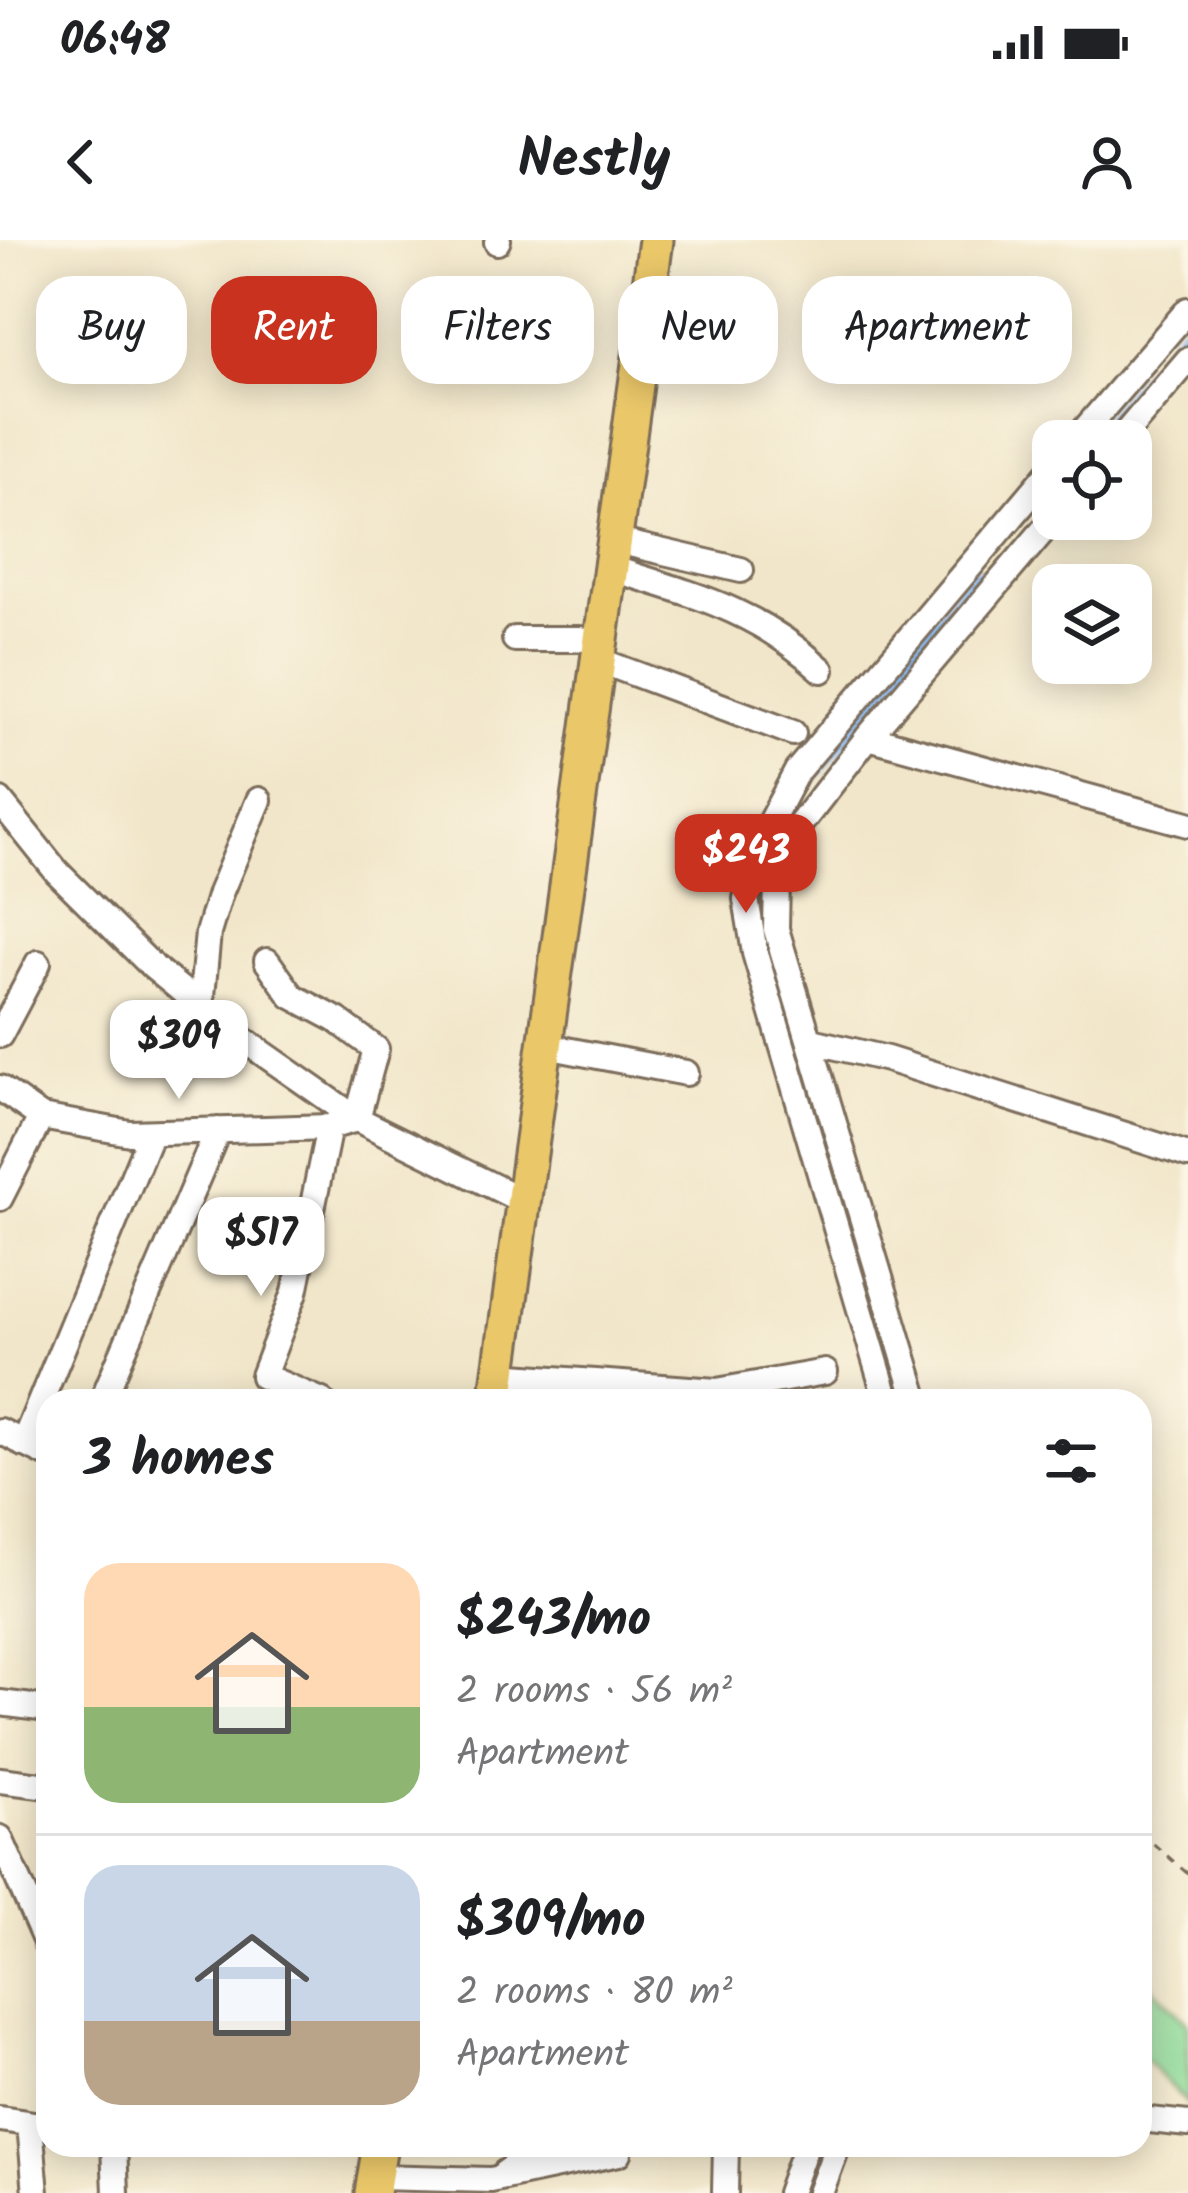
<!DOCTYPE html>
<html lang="en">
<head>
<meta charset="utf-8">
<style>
	:root { --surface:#fff; --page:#f6f6f6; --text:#202124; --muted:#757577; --line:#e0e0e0; --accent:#c8321e }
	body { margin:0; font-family:Kalam,sans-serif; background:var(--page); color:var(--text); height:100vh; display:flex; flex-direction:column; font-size:45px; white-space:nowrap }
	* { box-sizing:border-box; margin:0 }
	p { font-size:39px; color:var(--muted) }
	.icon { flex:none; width:66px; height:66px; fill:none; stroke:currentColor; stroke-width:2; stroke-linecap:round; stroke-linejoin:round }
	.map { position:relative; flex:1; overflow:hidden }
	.sheet { position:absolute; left:36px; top:1149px; width:1116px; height:768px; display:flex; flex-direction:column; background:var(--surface); border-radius:36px; box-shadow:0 6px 30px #0003 }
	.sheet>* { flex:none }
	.guide { position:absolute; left:36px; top:36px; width:1116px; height:108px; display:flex; gap:24px }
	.fabs { position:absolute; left:1032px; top:180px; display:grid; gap:24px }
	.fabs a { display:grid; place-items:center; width:120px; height:120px; border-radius:24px; background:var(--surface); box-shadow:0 6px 30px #0003; font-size:60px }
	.price { position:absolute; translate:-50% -102px; padding:0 27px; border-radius:24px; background:#fff; color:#222; font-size:39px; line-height:78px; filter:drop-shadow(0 3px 6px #0008) }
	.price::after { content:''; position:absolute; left:50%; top:72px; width:36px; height:27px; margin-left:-18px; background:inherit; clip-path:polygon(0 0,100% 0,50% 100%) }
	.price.on { background:var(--accent); color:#fff }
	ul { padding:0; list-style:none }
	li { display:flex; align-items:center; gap:36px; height:300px; padding:0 48px }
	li+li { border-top:3px solid var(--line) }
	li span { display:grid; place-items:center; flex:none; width:336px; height:240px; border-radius:36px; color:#555 }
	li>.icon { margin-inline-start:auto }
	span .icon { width:144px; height:144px; fill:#fffc; stroke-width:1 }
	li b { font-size:51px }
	h2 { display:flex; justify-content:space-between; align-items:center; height:144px; padding:0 48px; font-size:51px }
	.pill { padding:0 42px; border-radius:36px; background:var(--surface); box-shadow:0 6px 30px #0003; font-size:42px; line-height:108px }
	.pill.on { background:var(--accent); color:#fff }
	.status { display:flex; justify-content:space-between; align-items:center; height:84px; padding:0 60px; background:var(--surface); direction:ltr }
	.status svg { height:33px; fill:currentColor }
	header { display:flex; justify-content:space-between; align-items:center; height:156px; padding:0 48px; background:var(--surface); font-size:54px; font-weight:800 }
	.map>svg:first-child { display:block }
	.grass { fill:#8cd997; stroke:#64825a; stroke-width:3 }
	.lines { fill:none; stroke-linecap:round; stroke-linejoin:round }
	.canal { stroke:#85b7f2; stroke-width:16 }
	.minor-casing { stroke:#7b6c5a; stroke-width:30 }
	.highway-casing { stroke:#7b6c5a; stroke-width:39 }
	.path { stroke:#7b6c5a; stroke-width:3; stroke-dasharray:9 9; stroke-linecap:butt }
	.minor { stroke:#fff; stroke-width:24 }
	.highway { stroke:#eac769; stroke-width:33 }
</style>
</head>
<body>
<div class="status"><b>06:48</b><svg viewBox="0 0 49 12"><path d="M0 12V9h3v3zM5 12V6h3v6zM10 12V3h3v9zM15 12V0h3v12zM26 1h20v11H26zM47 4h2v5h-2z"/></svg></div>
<header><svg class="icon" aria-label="back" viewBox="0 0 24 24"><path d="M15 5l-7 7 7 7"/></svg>Nestly<svg class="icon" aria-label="person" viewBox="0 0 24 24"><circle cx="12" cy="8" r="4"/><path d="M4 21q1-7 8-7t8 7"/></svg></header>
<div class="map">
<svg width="1188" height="1953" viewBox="0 0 1188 1953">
	<rect width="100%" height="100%" fill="#fcf5e5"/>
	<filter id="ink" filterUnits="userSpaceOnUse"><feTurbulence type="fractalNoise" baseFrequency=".00833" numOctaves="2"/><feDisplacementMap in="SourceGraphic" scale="24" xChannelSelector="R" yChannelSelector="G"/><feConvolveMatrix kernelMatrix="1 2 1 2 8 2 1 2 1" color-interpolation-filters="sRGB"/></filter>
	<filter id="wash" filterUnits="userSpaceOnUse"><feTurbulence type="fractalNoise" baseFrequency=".004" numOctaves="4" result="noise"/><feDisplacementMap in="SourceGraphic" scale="48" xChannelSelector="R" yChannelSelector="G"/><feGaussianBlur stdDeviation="2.7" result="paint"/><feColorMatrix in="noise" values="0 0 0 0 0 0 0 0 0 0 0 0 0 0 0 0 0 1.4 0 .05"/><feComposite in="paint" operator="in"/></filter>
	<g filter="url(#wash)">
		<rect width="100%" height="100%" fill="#f1e6c9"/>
		<path class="grass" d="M1140,1734L1188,1783V1864L1140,1815Z"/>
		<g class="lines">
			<path class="canal" d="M1092,201L1188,89
				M904,1161L771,723L762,658L774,602L801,547L977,336"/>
		</g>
	</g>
	<g filter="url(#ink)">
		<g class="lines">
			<g class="minor-casing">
				<path id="minor" d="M497,2L498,0
					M1075,201L1188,70
					M1119,201L1188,120
					M617,301L741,330
					M613,329C695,355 757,370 822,430
					M515,399H580
					M598,420L793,493
					M868,497L1188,584
					M0,561L57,632L153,727L234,793L357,879L523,961
					M201,766L208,693L220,653L259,560
					M0,795L38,723
					M812,801L887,819L1188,915
					M546,806L686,833
					M0,848L41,877L130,893L329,887L357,879L376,809L337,780L292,756L267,721
					M0,958L41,877
					M500,1135L717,1151L825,1132
					M102,1161L218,890
					M322,1161L263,1136L295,1052L329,887
					M887,1161L755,713L746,659L759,603L797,531L1053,228
					M917,1161L776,689L777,640L794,592L868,497L1053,279
					M0,1191L48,1215
					M23,1204L151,893
					M0,1463L48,1469
					M0,1540L48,1546
					M0,1598L48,1707
					M0,1879L48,1886
					M1140,1879L1188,1884
					M30,1884L36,1953
					M114,1905L116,1953
					M505,1933L526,1918L535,1905
					M375,1937L491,1940L619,1913
					M725,1953L726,1905
					M789,1953L806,1905
					M820,1953L838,1905"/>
			</g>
			<g class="highway-casing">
				<path id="highway" d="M496,1161L656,0
					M372,1953L380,1905"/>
			</g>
			<path class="path" d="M1140,1592L1188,1634"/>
			<use href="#minor" class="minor"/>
			<use href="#highway" class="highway"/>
		</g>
	</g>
</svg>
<div class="fabs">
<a><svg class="icon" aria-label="locate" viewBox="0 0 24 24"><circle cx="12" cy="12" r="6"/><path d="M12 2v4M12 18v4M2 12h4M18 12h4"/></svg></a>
<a><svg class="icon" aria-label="layers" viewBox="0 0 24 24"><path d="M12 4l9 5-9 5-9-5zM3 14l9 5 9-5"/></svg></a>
</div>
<b class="price on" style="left:746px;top:676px">$243</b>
<b class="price" style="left:179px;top:862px">$309</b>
<b class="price" style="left:261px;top:1059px">$517</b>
<div class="guide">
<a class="pill">Buy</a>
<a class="pill on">Rent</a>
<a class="pill">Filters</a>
<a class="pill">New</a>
<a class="pill">Apartment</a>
</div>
<section class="sheet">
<h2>3 homes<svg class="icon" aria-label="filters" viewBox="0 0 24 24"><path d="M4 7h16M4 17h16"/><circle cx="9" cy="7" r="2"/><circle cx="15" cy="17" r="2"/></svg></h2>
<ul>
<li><span style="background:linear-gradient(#ffd9b3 60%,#8fb573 0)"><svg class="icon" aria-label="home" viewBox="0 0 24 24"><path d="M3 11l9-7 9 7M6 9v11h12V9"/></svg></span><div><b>$243/mo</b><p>2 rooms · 56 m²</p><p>Apartment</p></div></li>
<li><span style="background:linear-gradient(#c9d6e8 65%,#b9a48a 0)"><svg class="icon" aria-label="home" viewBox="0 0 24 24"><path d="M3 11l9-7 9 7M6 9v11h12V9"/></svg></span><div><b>$309/mo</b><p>2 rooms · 80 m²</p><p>Apartment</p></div></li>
</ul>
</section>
</div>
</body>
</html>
